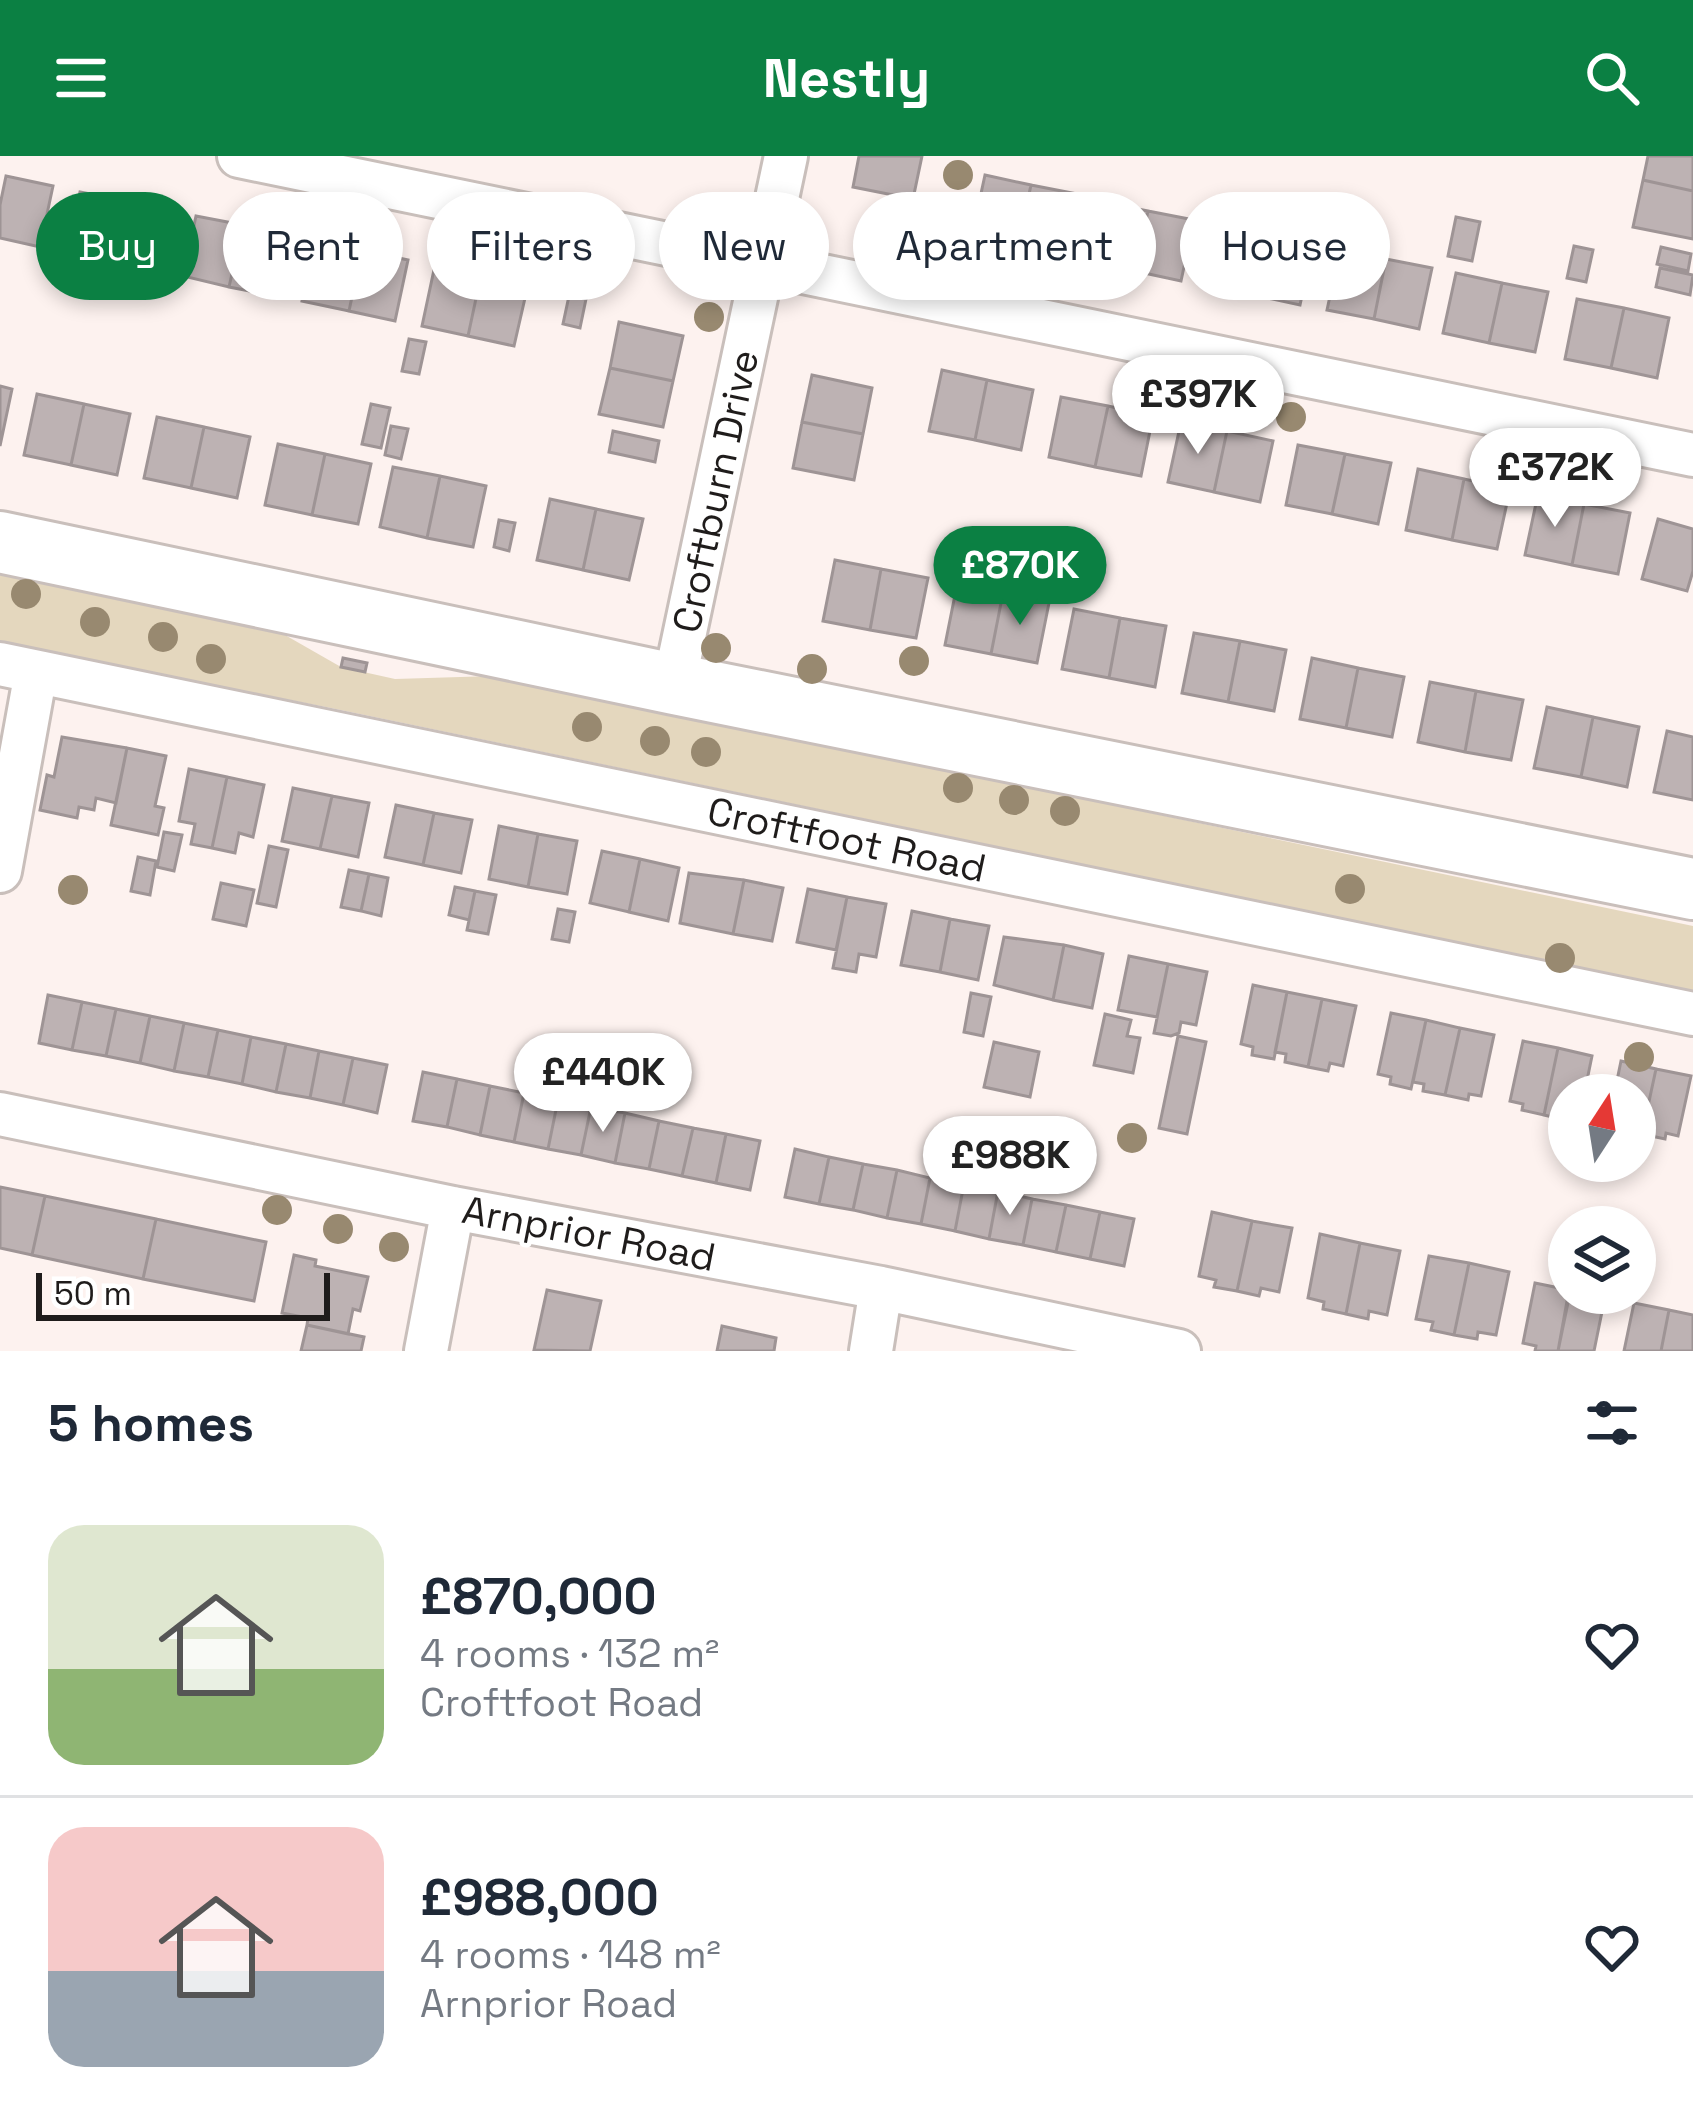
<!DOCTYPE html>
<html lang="en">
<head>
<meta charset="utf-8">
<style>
	:root { --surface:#fff; --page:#f2f2f3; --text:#1f2937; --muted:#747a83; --line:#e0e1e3; --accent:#0b8043 }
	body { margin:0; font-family:"Space Grotesk",sans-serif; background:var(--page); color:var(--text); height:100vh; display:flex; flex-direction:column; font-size:45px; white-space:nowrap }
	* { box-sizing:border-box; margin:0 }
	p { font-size:39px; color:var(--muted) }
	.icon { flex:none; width:66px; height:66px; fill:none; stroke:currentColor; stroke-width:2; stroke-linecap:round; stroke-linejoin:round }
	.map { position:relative; height:1195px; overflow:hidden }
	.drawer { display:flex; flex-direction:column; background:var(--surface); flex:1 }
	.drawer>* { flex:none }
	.guide { position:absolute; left:36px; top:36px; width:1623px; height:108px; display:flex; gap:24px }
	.needle { width:78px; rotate:12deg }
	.controls { position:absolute; left:1548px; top:918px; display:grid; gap:24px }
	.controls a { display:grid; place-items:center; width:108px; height:108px; border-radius:50%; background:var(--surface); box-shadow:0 6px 18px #0003; font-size:60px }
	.scale { position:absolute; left:36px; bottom:30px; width:294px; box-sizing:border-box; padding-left:12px; border:6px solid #1f1c1b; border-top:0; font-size:33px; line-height:42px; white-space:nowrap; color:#1f1c1b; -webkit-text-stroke:9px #fff; paint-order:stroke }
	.price { position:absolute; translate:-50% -102px; padding:0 27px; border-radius:42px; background:#fff; color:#222; font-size:39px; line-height:78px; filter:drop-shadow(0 3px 6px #0008) }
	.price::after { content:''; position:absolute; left:50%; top:72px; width:36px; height:27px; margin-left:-18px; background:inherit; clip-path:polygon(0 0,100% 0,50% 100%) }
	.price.active { background:var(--accent); color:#fff }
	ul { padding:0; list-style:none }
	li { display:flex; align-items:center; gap:36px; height:300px; padding:0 48px }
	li+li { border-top:3px solid var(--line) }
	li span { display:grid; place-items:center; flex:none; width:336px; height:240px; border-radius:36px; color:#555 }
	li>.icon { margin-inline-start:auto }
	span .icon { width:144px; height:144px; fill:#fffc; stroke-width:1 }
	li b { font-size:51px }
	h2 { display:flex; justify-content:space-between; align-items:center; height:144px; padding:0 48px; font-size:51px }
	.chip { padding:0 42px; border-radius:54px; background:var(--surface); box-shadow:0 6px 18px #0003; font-size:42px; line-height:108px }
	.chip.active { background:var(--accent); color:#fff }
	header { display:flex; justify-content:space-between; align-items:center; height:156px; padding:0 48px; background:var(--accent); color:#fff; font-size:54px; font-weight:800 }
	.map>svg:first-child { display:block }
	.green { fill:#e4d7be }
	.building { fill:#bdb2b3; stroke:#9e9495; stroke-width:3 }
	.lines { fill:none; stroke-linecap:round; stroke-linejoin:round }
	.street-casing { stroke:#c9bfbb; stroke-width:48 }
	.secondary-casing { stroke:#c9bfbb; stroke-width:66 }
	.street { stroke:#fff; stroke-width:42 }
	.secondary { stroke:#fff; stroke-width:60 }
	.tree { fill:#988970 }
	.labels { text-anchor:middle; stroke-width:9; stroke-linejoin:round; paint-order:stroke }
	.street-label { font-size:39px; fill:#1f1c1b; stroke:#fff }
</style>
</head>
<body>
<header><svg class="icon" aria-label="menu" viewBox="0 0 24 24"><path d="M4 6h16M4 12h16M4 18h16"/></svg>Nestly<svg class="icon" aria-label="search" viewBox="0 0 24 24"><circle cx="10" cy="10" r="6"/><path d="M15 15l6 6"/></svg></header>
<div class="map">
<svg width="1693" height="1195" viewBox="0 0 1693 1195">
	<rect width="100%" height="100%" fill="#fdf2ef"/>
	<path class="green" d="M0,419L285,479L341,511L395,523L493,520L1693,770V835L331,552L0,488Z"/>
	<path class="building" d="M859,0H922L913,43L853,31Z
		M1648,0H1693V35L1643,24Z
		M985,19L1031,29L1018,89L972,79Z
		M6,20L53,30L40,91L0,82V49Z
		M1643,24L1693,35V83L1633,71Z
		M1031,29L1077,38L1064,98L1018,89Z
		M80,36L126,45L113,106L67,96Z
		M126,45L173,55L160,116L113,106Z
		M1101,46L1148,55L1135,115L1089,106Z
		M1148,55L1194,64L1181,125L1135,115Z
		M196,60L243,69L229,131L183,120Z
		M1456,61L1480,66L1472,105L1448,100Z
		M243,69L289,79L276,140L229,131Z
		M1221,69L1267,79L1254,139L1208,129Z
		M1267,79L1313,88L1300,149L1254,139Z
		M315,84L362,94L349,155L302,145Z
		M1574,90L1593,94L1586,126L1567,122Z
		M1661,91L1691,98L1688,115L1657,108Z
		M362,94L408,104L395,165L349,155Z
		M1340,94L1386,103L1374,163L1327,154Z
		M1386,103L1432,112L1419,173L1374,163Z
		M435,109L481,119L468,180L422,170Z
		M1660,112L1693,119L1690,139L1656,131Z
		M1456,117L1502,127L1489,187L1443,177Z
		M481,119L528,129L514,190L468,180Z
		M1502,127L1548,136L1535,196L1489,187Z
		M569,140L586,143L580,172L563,168Z
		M1577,143L1624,152L1611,212L1565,203Z
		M1624,152L1669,162L1657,222L1611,212Z
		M619,166L683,180L673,225L610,212Z
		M409,183L426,186L419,218L402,215Z
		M610,212L673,225L663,271L599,258Z
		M942,214L987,224L975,284L929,275Z
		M812,219L872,232L863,278L802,266Z
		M987,224L1033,234L1021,294L975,284Z
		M0,230L12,233L0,290Z
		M37,238L84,248L71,309L24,299Z
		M1061,241L1108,250L1095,311L1049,301Z
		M84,248L130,258L117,319L71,309Z
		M371,248L390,252L381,292L362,288Z
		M1108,250L1153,260L1141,320L1095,311Z
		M157,261L204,271L191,332L144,322Z
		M802,266L863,278L854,324L793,312Z
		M1181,266L1227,275L1214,336L1168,326Z
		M391,270L408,273L401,303L385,299Z
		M204,271L250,281L237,342L191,332Z
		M613,275L659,285L655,306L609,296Z
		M1227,275L1273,285L1260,346L1214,336Z
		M278,288L325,298L312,359L265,349Z
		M1298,289L1345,298L1332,358L1286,349Z
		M325,298L371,308L358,368L312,359Z
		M1345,298L1391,307L1378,368L1332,358Z
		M393,311L440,320L427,382L380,371Z
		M1418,313L1464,323L1452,384L1406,374Z
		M440,320L486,330L473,391L427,382Z
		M1464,323L1510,333L1497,393L1452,384Z
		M1538,338L1584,348L1572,409L1525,399Z
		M550,343L596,353L583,414L537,404Z
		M1584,348L1630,357L1618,418L1572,409Z
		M596,353L643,363L629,424L583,414Z
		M1658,363L1693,373V415L1687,435L1642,423Z
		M499,364L515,367L509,395L494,391Z
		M835,404L881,413L870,474L823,465Z
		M881,413L928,422L916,482L870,474Z
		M957,429L1003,437L991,498L945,489Z
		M1003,437L1049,447L1037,507L991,498Z
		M1074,453L1120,462L1109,522L1062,513Z
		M1120,462L1166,470L1155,531L1109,522Z
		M1194,477L1240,485L1228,546L1182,537Z
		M1240,485L1286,494L1274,555L1228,546Z
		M343,502L367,507L365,516L341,511Z
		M1312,502L1358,512L1346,572L1300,563Z
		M1358,512L1404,521L1392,581L1346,572Z
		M1430,526L1476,535L1465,596L1418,586Z
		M1476,535L1523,544L1511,604L1465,596Z
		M1547,551L1593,561L1581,621L1534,612Z
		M1593,561L1639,571L1627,631L1581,621Z
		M1667,575L1693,581V644L1654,636Z
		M62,581L127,592L116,647L96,642L94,654L79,651L77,662L40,654L47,619L54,621Z
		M127,592L166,600L155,650L164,652L158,679L111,669Z
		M189,613L227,621L212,692L191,688L195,668L179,665Z
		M227,621L264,629L253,681L239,677L235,697L212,692Z
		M293,632L332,640L320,693L282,685Z
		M332,640L369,647L358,701L320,693Z
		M396,649L434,657L423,709L385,701Z
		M434,657L472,664L461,717L423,709Z
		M499,670L538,678L528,731L489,723Z
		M164,676L182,679L174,715L157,711Z
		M538,678L577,685L567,738L528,731Z
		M269,690L288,694L276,751L257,747Z
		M602,695L640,703L629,756L590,747Z
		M138,701L156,705L150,739L131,735Z
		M640,703L679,712L668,765L629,756Z
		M349,714L369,718L361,755L341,751Z
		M689,717L744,724L733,778L680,767Z
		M369,718L388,722L381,760L361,755Z
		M744,724L783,732L772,785L733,778Z
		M221,727L254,734L246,770L213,763Z
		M455,731L475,735L469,764L449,759Z
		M808,733L847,741L836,794L797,786Z
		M475,735L496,739L488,778L467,774Z
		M847,741L886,748L876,801L859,798L856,816L833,812Z
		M558,753L575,756L569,786L552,783Z
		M912,755L950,763L940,816L901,809Z
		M950,763L989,770L978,824L940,816Z
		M1004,781L1064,789L1053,844L994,829Z
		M1064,789L1103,798L1092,852L1053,844Z
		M1129,800L1168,808L1157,861L1118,854Z
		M1168,808L1207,816L1196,869L1181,866L1179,877L1171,880L1154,877Z
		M1253,829L1287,836L1274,903L1252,899L1253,891L1241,888Z
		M1287,836L1322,843L1308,911L1285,906L1286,898L1275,896Z
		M971,837L991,841L983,880L964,876Z
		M48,839L82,846L72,894L39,887Z
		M1322,843L1356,850L1343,910L1330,907L1328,915L1308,911Z
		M82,846L116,853L106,900L72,894Z
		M116,853L150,860L140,907L106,900Z
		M1391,857L1426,864L1411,933L1390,928L1391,921L1378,918Z
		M1105,858L1131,864L1127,880L1140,882L1133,917L1094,909Z
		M150,860L184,867L174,915L140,907Z
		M1426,864L1460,872L1445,939L1423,935L1424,928L1413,926Z
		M184,867L218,874L208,921L174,915Z
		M1460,872L1494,879L1481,940L1469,938L1468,944L1445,939Z
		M218,874L251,881L242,928L208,921Z
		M1178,880L1206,886L1187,978L1159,972Z
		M251,881L286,888L276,936L242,928Z
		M1523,885L1558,892L1544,959L1522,954L1523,948L1510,945Z
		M994,886L1039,896L1030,941L984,931Z
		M286,888L319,895L310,942L276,936Z
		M1558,892L1592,900L1584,939H1569L1566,964L1544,959Z
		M319,895L353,902L343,949L310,942Z
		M353,902L387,909L377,957L343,949Z
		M1621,905L1656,913L1642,978L1635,977V939H1614Z
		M1656,913L1691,920L1678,980L1666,977L1665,983L1642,978Z
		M423,916L457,923L447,971L413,965Z
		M457,923L490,930L480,979L447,971Z
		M490,930L524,937L514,986L480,979Z
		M524,937L558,944L548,993L514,986Z
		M558,944L591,951L581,999L548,993Z
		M591,951L625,957L615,1007L581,999Z
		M625,957L659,965L649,1013L615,1007Z
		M659,965L693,972L682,1020L649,1013Z
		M693,972L726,978L716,1027L682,1020Z
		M726,978L760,985L750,1034L716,1027Z
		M795,993L829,1001L819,1048L785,1041Z
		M829,1001L863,1008L853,1054L819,1048Z
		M863,1008L897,1014L887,1062L853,1054Z
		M897,1014L930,1022L921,1068L887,1062Z
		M930,1022L964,1028L955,1075L921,1068Z
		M964,1028L998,1035L989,1083L955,1075Z
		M0,1031L45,1040L32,1099L0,1092Z
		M998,1035L1032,1043L1023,1089L989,1083Z
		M45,1040L156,1063L143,1123L32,1099Z
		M1032,1043L1066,1049L1056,1096L1023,1089Z
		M1066,1049L1100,1056L1090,1103L1056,1096Z
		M1100,1056L1134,1063L1124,1110L1090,1103Z
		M1212,1056L1252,1065L1237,1135L1214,1131L1216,1124L1199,1120Z
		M156,1063L266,1086L254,1145L143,1123Z
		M1252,1065L1292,1072L1279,1136L1261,1132L1259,1140L1237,1135Z
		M1320,1078L1360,1087L1346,1158L1323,1153L1324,1146L1308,1142Z
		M1360,1087L1400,1095L1387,1159L1369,1155L1368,1163L1346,1158Z
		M294,1099L316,1104L315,1110L368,1121L360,1155L353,1153L348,1178L307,1169L308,1162L282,1157Z
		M1429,1100L1469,1107L1454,1179L1431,1174L1433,1166L1416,1163Z
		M1469,1107L1509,1116L1496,1179L1478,1176L1477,1183L1454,1179Z
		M1535,1127L1569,1134L1558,1195H1535L1536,1190L1523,1187Z
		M547,1134L601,1145L590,1195L534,1194Z
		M1570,1137L1605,1141L1594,1195H1558Z
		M1634,1147L1669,1154L1661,1195H1624Z
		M1669,1154L1693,1159V1195H1661Z
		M307,1169L364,1181L361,1195H301Z
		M722,1170L776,1182L774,1195H717Z"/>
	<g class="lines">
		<g class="street-casing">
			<path id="street" d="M239,0L1693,299
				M0,508L1693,858
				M674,528L786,0
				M0,715L36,516
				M0,958L453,1052L881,1132L1179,1195
				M426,1195L453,1052
				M871,1195L881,1132"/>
		</g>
		<g class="secondary-casing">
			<path id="secondary" d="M0,386L674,528L1693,733"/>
		</g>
		<use href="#street" class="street"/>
		<use href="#secondary" class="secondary"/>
	</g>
	<g class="tree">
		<circle cx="958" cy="19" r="15"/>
		<circle cx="295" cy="55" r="15"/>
		<circle cx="803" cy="81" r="15"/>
		<circle cx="939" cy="110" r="15"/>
		<circle cx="709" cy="161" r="15"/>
		<circle cx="1291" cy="261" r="15"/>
		<circle cx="26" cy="438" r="15"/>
		<circle cx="95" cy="466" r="15"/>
		<circle cx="163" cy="481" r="15"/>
		<circle cx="716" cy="492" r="15"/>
		<circle cx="211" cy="503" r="15"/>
		<circle cx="914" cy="505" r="15"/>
		<circle cx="812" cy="513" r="15"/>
		<circle cx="587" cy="571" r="15"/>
		<circle cx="655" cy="585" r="15"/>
		<circle cx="706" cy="596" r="15"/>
		<circle cx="958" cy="632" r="15"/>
		<circle cx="1014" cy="644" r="15"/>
		<circle cx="1065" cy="655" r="15"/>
		<circle cx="1350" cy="733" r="15"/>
		<circle cx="73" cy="734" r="15"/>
		<circle cx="1560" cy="802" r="15"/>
		<circle cx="1639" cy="901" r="15"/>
		<circle cx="1132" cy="982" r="15"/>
		<circle cx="277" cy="1054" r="15"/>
		<circle cx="338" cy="1073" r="15"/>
		<circle cx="394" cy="1091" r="15"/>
	</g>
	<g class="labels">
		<g class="street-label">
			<text transform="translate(715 335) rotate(-78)" y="14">Croftburn Drive</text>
			<text transform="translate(847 683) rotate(12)" y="14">Croftfoot Road</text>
			<text transform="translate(589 1077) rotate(11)" y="14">Arnprior Road</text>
		</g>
	</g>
</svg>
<div class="controls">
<a><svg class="needle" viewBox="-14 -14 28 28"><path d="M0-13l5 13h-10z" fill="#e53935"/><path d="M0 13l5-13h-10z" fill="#747a83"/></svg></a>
<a><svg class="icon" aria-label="layers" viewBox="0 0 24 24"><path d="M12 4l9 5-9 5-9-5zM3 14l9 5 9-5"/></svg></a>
</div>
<div class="scale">50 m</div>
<b class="price" style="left:1198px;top:301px">£397K</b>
<b class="price" style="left:1555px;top:374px">£372K</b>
<b class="price active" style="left:1020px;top:472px">£870K</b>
<b class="price" style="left:603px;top:979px">£440K</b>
<b class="price" style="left:1010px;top:1062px">£988K</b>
<div class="guide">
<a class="chip active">Buy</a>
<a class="chip">Rent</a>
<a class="chip">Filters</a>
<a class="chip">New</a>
<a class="chip">Apartment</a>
<a class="chip">House</a>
</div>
</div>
<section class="drawer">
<h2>5 homes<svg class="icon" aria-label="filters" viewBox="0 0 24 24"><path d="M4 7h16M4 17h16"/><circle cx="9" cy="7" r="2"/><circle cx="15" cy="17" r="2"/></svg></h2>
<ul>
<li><span style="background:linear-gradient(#dfe7d0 60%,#8fb573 0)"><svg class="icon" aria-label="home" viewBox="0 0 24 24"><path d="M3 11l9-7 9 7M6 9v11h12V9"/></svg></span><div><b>£870,000</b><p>4 rooms · 132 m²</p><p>Croftfoot Road</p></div><svg class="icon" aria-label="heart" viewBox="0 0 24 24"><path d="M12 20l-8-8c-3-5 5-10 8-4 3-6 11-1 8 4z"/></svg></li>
<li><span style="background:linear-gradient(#f6c9c9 60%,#9aa5b1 0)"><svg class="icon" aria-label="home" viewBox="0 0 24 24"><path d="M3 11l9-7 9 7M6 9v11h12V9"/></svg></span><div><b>£988,000</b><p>4 rooms · 148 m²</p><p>Arnprior Road</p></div><svg class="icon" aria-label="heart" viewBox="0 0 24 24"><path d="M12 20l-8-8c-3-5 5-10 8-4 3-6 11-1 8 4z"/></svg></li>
</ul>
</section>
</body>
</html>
